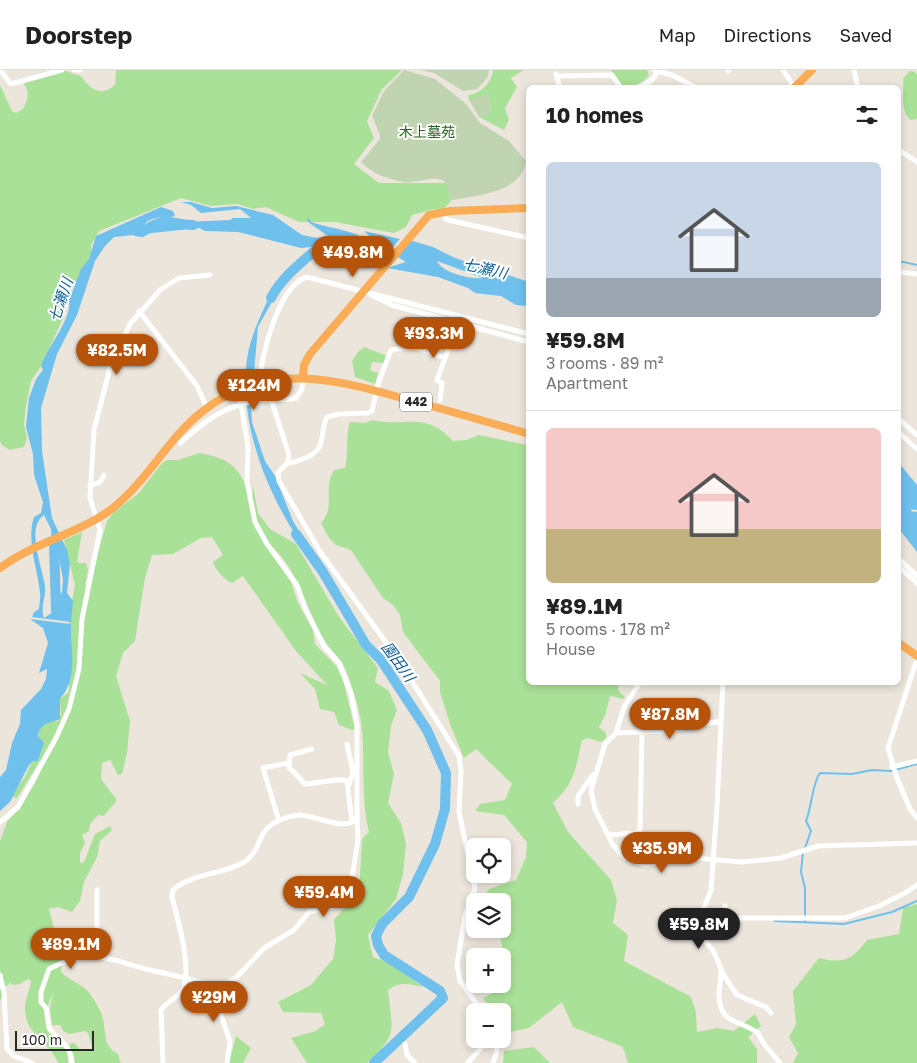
<!DOCTYPE html>
<html lang="en">
<head>
<meta charset="utf-8">
<style>
	:root { --surface:#fff; --page:#f6f6f6; --text:#222; --muted:#767676; --line:#e0e0e0; --accent:#b45309 }
	body { margin:0; font-family:"Golos Text","Noto Sans JP",sans-serif; background:var(--page); color:var(--text); height:100vh; display:flex; flex-direction:column; font-size:19px; white-space:nowrap }
	* { box-sizing:border-box; margin:0 }
	p { font-size:16px; color:var(--muted) }
	.icon { flex:none; width:28px; height:28px; fill:none; stroke:currentColor; stroke-width:2; stroke-linecap:round; stroke-linejoin:round }
	.map { position:relative; flex:1; overflow:hidden }
	.panel { position:absolute; left:526px; top:15px; width:375px; height:600px; display:flex; flex-direction:column; background:var(--surface); border-radius:8px; box-shadow:0 2px 8px #0003 }
	.panel>* { flex:none }
	.fabs { position:absolute; left:466px; top:768px; display:grid; gap:10px }
	.fabs a { display:grid; place-items:center; width:45px; height:45px; border-radius:8px; background:var(--surface); box-shadow:0 2px 8px #0003; font-size:25px }
	.scale { position:absolute; left:15px; bottom:12px; width:79px; box-sizing:border-box; padding-left:5px; border:2px solid #292929; border-top:0; font-size:14px; line-height:18px; white-space:nowrap; color:#292929; -webkit-text-stroke:4px #fff; paint-order:stroke }
	.price { position:absolute; translate:-50% -42px; padding:0 11px; border-radius:18px; background:var(--accent); color:#fff; font-size:16px; line-height:32px; filter:drop-shadow(0 1px 2px #0008) }
	.price::after { content:''; position:absolute; left:50%; top:30px; width:15px; height:11px; margin-left:-8px; background:inherit; clip-path:polygon(0 0,100% 0,50% 100%) }
	.price.active { background:#222; color:#fff }
	ul { padding:0; list-style:none }
	li { display:grid; align-content:center; gap:10px; height:265px; padding:0 20px }
	li+li { border-top:1px solid var(--line) }
	li span { display:grid; place-items:center; height:155px; border-radius:8px; color:#555 }
	li>.icon { margin-inline-start:auto }
	span .icon { width:90px; height:90px; fill:#fffc; stroke-width:1 }
	li b { font-size:21px }
	h2 { display:flex; justify-content:space-between; align-items:center; height:60px; padding:0 20px; font-size:21px }
	header { display:flex; align-items:center; gap:30px; box-sizing:border-box; height:70px; padding:0 25px; background:var(--surface); border-bottom:1px solid var(--line) }
	header strong { font-size:24px }
	nav { display:flex; gap:28px; margin-inline-start:auto; font-size:18px }
	.map>svg:first-child { display:block }
	.green { fill:#aae198 }
	.cemetery { fill:#c0d4b2 }
	.water { fill:#6fc0ec; fill-rule:evenodd }
	.lines { fill:none; stroke-linecap:round; stroke-linejoin:round }
	.stream { stroke:#6fc0ec; stroke-width:2 }
	.river { stroke:#6fc0ec; stroke-width:10 }
	.minor { stroke:#fff; stroke-width:5 }
	.highway { stroke:#fbac56; stroke-width:8 }
	.labels { text-anchor:middle; stroke-width:4; stroke-linejoin:round; paint-order:stroke }
	.shield { fill:#fff; stroke:#696969; stroke-width:1 }
	.shield-label { font-size:12px; font-weight:bold; fill:#292929 }
	.park-label { font-size:14px; fill:#23641b; stroke:#fff }
	.water-label { font-size:15px; font-style:italic; fill:#105c96; stroke:#fff }
</style>
</head>
<body>
<header>
<strong>Doorstep</strong>
<nav><a>Map</a><a>Directions</a><a>Saved</a></nav>
</header>
<div class="map">
<svg width="917" height="993" viewBox="0 0 917 993">
	<rect width="100%" height="100%" fill="#ebe5db"/>
	<path class="green" d="M62,0L81,6C89,18 100,28 115,15L116,0H402L382,19L367,51L374,68L354,94L379,113H446L452,122L450,132L442,141L434,139L412,145L406,157L394,163L335,152H299L266,137L253,139L237,134L211,136L181,128L99,161L91,175L92,188L68,224L63,248L43,293L31,311L26,336L24,355L27,368L24,377L10,380L2,375L0,371V15L12,41L16,43L23,39C28,29 30,23 24,14L27,10Z
		M493,0H524L511,8L517,17L505,38L509,50L504,60L479,47L491,40V35L478,29L469,30L468,25C480,24 492,13 493,0Z
		M611,0H647L649,5C645,11 631,20 624,16C620,14 613,3 611,0Z
		M910,1L915,2L917,5V49L911,50C900,43 904,21 903,8Z
		M364,277L387,286L384,293L372,292L370,300L378,303L375,314L355,307L352,291L358,282Z
		M372,350C406,358 424,340 453,371L466,370L479,365L527,375L529,382V612L618,613V620L625,627L623,629L610,626L605,646L599,657L606,663V668L601,672L588,668L582,670C575,700 576,711 553,733L568,762L611,810L617,830L613,853L628,865L624,891L691,927L696,942L697,962L718,958L734,961L755,944L761,956L748,967L757,979V993H628L623,977L573,957L562,932L529,958L503,963L502,941H491L483,928L496,921L498,914H502C502,898 506,872 496,859H502V831H484L482,829L489,819L516,810L526,787L527,772L504,745L475,741L480,734L505,730L512,714L476,679L464,688L451,657L440,622V611L403,562L400,545L393,535L383,528L351,480L336,475L329,468L321,453C332,441 328,431 329,415C329,410 332,404 334,400L345,398C349,381 345,367 350,352L365,353Z
		M200,383C233,389 240,399 252,430L253,416L258,443L270,459L296,474L339,547L378,598L375,612L389,621L397,640L391,656L388,682L394,704L388,733L401,753L406,774L403,804L396,829L368,865L373,887L390,893L423,917C409,914 400,911 388,920C392,960 399,964 367,993H307L291,968L316,961L325,954L321,943L283,942L278,932L311,915L333,889L336,870L334,850L356,824L360,806L362,769L369,762C360,726 366,689 361,652C359,638 349,602 341,591C338,586 332,582 329,577C304,542 300,493 261,468L291,512L298,533L313,560L315,574L337,597L343,610L355,659L352,660L339,655L334,642L320,639L315,619L300,603L327,615L296,581L243,506L232,513C225,511 215,499 213,492L223,485L212,467L201,468L173,484L152,485L145,508L135,571L123,583L116,606L130,651L127,683L122,704L118,705L110,690L102,693L101,709L117,730L104,746L98,745L90,754L89,761L82,765L85,773L80,783V793L84,792L95,764L110,756L112,760L100,771L97,787L84,812L80,831L72,842L58,837L49,839L55,862L64,882L61,902C68,909 76,912 83,917C90,921 98,936 101,943C108,959 100,974 118,984L121,993H74L69,974L74,973L82,981L93,979L88,963L85,961L69,964L63,961L60,955H52L50,938L53,923C30,976 70,958 68,993H58C50,971 25,966 25,938C25,929 30,920 31,911L28,909L20,914L13,915L10,912L9,915L5,916L4,926L0,930V771L7,752L20,738L35,713L40,703V691L17,728L12,727C15,718 18,717 23,710C28,704 28,697 33,691H38L44,673L38,666L40,658L48,651H58L61,645L60,629L69,622V547L75,515L64,470L82,462L77,491L79,493H86L88,500L85,515H89L107,451L114,442L139,423L162,393L167,390H178Z
		M917,834V993H793L798,983L789,967L796,954L793,921L819,888C843,894 852,890 867,870L899,864L903,838Z
		M236,966L251,978L243,993H229Z
		M534,977L550,993H503L504,981Z"/>
	<path class="cemetery" d="M404,0L435,9L466,34L480,53L509,71L526,91C522,124 473,125 449,131C452,94 420,115 403,112C386,108 374,105 361,92L380,69V65L372,46L384,21Z
		M421,0H489L488,7L477,19L463,21L434,3Z
		M487,24C491,32 494,40 486,46L479,47L469,30Z"/>
	<path class="water" d="M181,132H191L212,138L236,136L273,145L302,165L317,168L328,166L308,152L307,147L311,152C332,159 356,160 374,174H379L364,161L400,169L388,182L341,174L325,176L319,185L304,192L292,202L273,230L258,257L251,336L252,352L265,391L275,406L293,451L323,502C276,447 237,362 247,289C250,267 261,245 270,225L275,218L282,215L294,196L317,183L320,176L301,178L238,162L205,161L199,158L114,167L105,176L95,191L77,245L57,284L41,338L42,381L52,448L67,480L70,494L67,523L73,531L71,552L32,547L34,542L39,539C39,534 41,528 40,523C38,499 26,472 34,447L41,443L43,432L34,405L33,384L26,357L29,328L36,309L43,300L41,296C46,279 76,244 68,228L72,223L81,199L89,189L96,166L161,137L173,141L175,146C166,149 153,144 144,155L148,159C161,159 171,153 184,152C200,151 215,151 231,150L232,148H251L240,139L201,143L191,135ZM44,445L51,459L52,474L59,488L63,510L62,522L51,534L53,542L44,548C40,537 46,528 45,517C43,498 25,458 44,445Z
		M409,170L433,177L453,187L496,203L499,202L529,212V236L516,235L501,226L475,223L468,218L438,207L387,198L406,192L396,186ZM437,191L483,208C471,210 441,202 437,191Z
		M899,393L917,415V440L899,438Z
		M899,440L917,442V482L899,459Z
		M30,549L71,554C70,581 79,607 60,629V649C51,653 40,652 38,666L44,673L38,691H33L29,695L10,732L0,741V707L6,700L12,673L20,654L21,640L41,619L46,609L47,599L39,603L48,573L43,558Z"/>
	<g class="lines">
		<path class="stream" d="M899,191L917,195
			M805,778L811,761L806,751C812,737 812,713 820,703L852,704L872,700L891,701L917,694
			M803,782L801,802L805,818V851
			M775,851L844,854L892,842L917,831"/>
		<path class="river" d="M136,161L142,162C168,145 166,154 193,155
			M271,228C283,205 306,189 325,172
			M899,432L904,436L917,466
			M296,464L323,502L366,575L381,590L427,660L446,703L445,739L435,774L409,827L382,854L376,866L378,875L384,885L440,921L443,928L374,993
			M54,471L56,541"/>
		<path class="minor" d="M0,0L11,14L62,0
			M74,0H80
			M654,0L672,5L697,18
			M783,0L794,17
			M854,0L858,18
			M728,1L729,0
			M556,4L560,18
			M558,6L612,5L621,18
			M639,18L652,10L659,0
			M899,80L917,92
			M444,142L445,148L448,150L529,168
			M899,202L917,204
			M371,225L392,235L529,272
			M139,241L197,316L207,338
			M260,313C260,288 279,214 307,207L529,264
			M271,329L289,385L287,393L278,403L279,411L321,483L396,586L459,686L461,701L459,742L475,818L465,846L457,895L460,911L482,941
			M440,330L442,313L437,310L458,253
			M899,349L917,365
			M899,363L917,379
			M180,373C205,351 226,334 261,330C272,329 285,331 296,328L302,319L303,308
			M287,393C293,393 297,391 303,389C329,379 318,366 327,347L339,344L368,343L372,341L378,314L391,280L414,277L445,288
			M90,416L100,412L104,405
			M899,489L917,506
			M899,497L917,513
			M917,589L888,678L897,708L910,739L917,748
			M640,612L624,637L616,663L605,674L591,720L595,739L613,775L625,788L644,795L695,788L742,792L781,788L818,776L917,773
			M723,612L717,737L711,820L699,851L698,862L714,882L723,904L737,925L766,937L771,943
			M616,663L664,661L721,651
			M347,674L353,702L349,715
			M312,679L290,685L289,697L305,714C316,714 340,707 347,711L352,752
			M892,697L917,691
			M578,734V726L593,705
			M279,751L263,698L288,693
			M0,752L18,737L56,668L69,639L79,599L82,549L100,460L90,428L94,360L110,298L130,254L160,220L179,208L210,205
			M608,765L634,763L640,760L642,663
			M724,848L725,836
			M699,851L736,848H845L879,836L907,822L917,815
			M90,887V878L97,860V820
			M721,902C721,910 719,917 719,925C720,955 739,949 758,963L764,974L780,993
			M0,905L4,923L7,979L14,986L32,993
			M405,974L407,985L415,993
			M72,993C71,974 58,971 49,958L46,938L41,932V922L49,899C96,874 114,893 159,902C181,907 201,911 222,919
			M163,993L161,940C166,932 179,927 183,919C192,895 178,851 172,827L173,820C193,802 226,805 247,790C256,783 258,773 263,764C268,753 287,746 299,745C313,744 346,763 357,748V654L351,624L339,593L324,576L306,540L297,515L267,474L255,452L247,412L248,377L241,333
			M227,993L230,971L218,936L223,916L237,907L264,878L294,860L309,842L337,836L342,833L347,824L353,802L358,769L357,748
			M468,993L480,979L483,969
			M493,993L497,981L496,969"/>
		<path class="highway" d="M794,18L812,0
			M303,308L304,295L310,284L429,145L451,141L529,138
			M0,498C34,472 79,464 113,438C148,410 168,368 203,341C270,288 342,311 416,332C454,342 491,353 529,364
			M899,573L917,586"/>
	</g>
	<g class="labels">
		<rect class="shield" x="400" y="322.5" width="32" height="19" rx="4"/>
		<g class="shield-label">
			<text x="416" y="336">442</text>
		</g>
		<g class="park-label">
			<text x="427" y="67">木上墓苑</text>
		</g>
		<g class="water-label">
			<text transform="translate(485 199) rotate(13)" y="5">七瀬川</text>
			<text transform="translate(61 230) rotate(-71)" y="5">七瀬川</text>
			<text transform="translate(398 592) rotate(54)" y="5">園田川</text>
		</g>
	</g>
</svg>
<div class="fabs">
<a><svg class="icon" aria-label="locate" viewBox="0 0 24 24"><circle cx="12" cy="12" r="6"/><path d="M12 2v4M12 18v4M2 12h4M18 12h4"/></svg></a>
<a><svg class="icon" aria-label="layers" viewBox="0 0 24 24"><path d="M12 4l9 5-9 5-9-5zM3 14l9 5 9-5"/></svg></a>
<a>+</a>
<a>−</a>
</div>
<div class="scale">100 m</div>
<b class="price" style="left:353px;top:208px">¥49.8M</b>
<b class="price" style="left:434px;top:289px">¥93.3M</b>
<b class="price" style="left:117px;top:306px">¥82.5M</b>
<b class="price" style="left:254px;top:341px">¥124M</b>
<b class="price" style="left:670px;top:670px">¥87.8M</b>
<b class="price" style="left:662px;top:804px">¥35.9M</b>
<b class="price" style="left:324px;top:848px">¥59.4M</b>
<b class="price active" style="left:699px;top:880px">¥59.8M</b>
<b class="price" style="left:71px;top:900px">¥89.1M</b>
<b class="price" style="left:214px;top:953px">¥29M</b>
<section class="panel">
<h2>10 homes<svg class="icon" aria-label="filters" viewBox="0 0 24 24"><path d="M4 7h16M4 17h16"/><circle cx="9" cy="7" r="2"/><circle cx="15" cy="17" r="2"/></svg></h2>
<ul>
<li><span style="background:linear-gradient(#c9d6e8 75%,#9aa5b1 0)"><svg class="icon" aria-label="home" viewBox="0 0 24 24"><path d="M3 11l9-7 9 7M6 9v11h12V9"/></svg></span><div><b>¥59.8M</b><p>3 rooms · 89 m²</p><p>Apartment</p></div></li>
<li><span style="background:linear-gradient(#f6c9c9 65%,#c2b280 0)"><svg class="icon" aria-label="home" viewBox="0 0 24 24"><path d="M3 11l9-7 9 7M6 9v11h12V9"/></svg></span><div><b>¥89.1M</b><p>5 rooms · 178 m²</p><p>House</p></div></li>
</ul>
</section>
</div>
</body>
</html>
